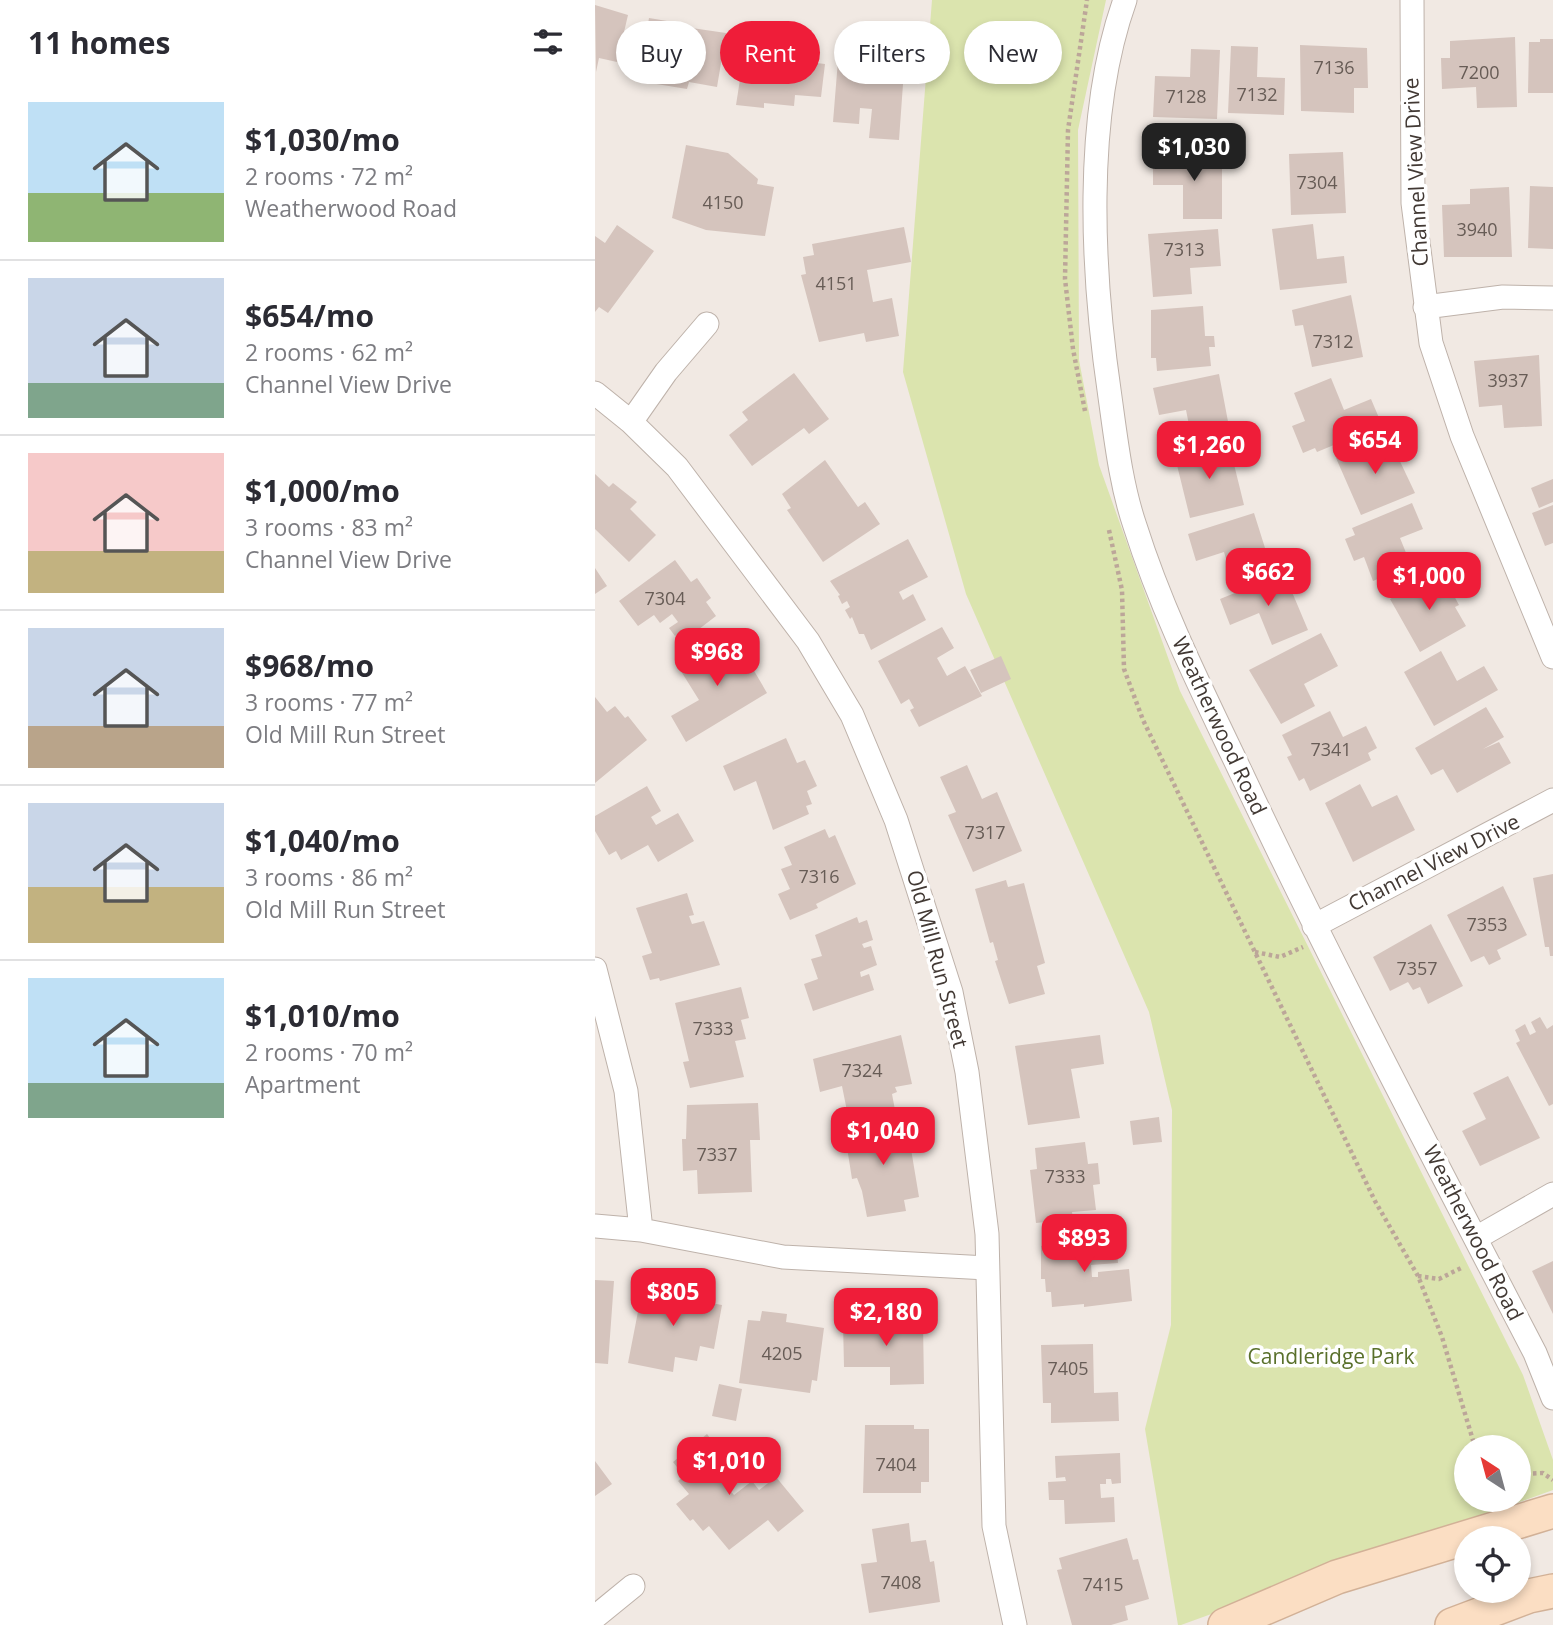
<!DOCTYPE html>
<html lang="en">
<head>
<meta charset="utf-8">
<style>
	:root { --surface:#fff; --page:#f7f7f7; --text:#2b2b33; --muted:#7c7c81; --line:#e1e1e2; --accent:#ef1d39 }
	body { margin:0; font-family:"Open Sans",sans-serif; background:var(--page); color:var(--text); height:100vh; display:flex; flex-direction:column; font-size:26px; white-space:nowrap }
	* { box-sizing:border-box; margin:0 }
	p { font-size:23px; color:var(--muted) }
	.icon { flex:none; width:38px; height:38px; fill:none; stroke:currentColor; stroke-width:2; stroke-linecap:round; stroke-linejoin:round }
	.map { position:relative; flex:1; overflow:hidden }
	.panel { display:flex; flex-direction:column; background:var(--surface); width:595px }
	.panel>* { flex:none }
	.hud { position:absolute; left:21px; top:21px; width:665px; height:63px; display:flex; gap:14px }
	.needle { width:46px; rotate:324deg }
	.controls { position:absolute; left:859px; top:1435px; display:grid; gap:14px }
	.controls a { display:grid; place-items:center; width:77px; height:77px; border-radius:50%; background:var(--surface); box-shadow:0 4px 10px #0003; font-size:35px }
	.price { position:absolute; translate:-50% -60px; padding:0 16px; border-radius:14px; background:var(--accent); color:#fff; font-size:23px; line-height:46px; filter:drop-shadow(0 2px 4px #0008) }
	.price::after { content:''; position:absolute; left:50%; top:42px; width:21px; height:16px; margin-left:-10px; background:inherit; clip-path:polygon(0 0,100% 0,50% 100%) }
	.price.active { background:#222; color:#fff }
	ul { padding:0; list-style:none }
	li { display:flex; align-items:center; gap:21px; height:175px; padding:0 28px }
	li+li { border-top:2px solid var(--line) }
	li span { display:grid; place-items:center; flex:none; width:196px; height:140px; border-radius:0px; color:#555 }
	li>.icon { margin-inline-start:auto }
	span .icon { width:84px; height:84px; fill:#fffc; stroke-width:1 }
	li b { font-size:30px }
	h2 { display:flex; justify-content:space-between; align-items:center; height:84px; padding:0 28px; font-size:30px }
	.tag { padding:0 24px; border-radius:32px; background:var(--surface); box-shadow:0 4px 10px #0003; font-size:24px; line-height:63px }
	.tag.active { background:var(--accent); color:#fff }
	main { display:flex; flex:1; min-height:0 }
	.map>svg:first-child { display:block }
	.green { fill:#dbe4ae; fill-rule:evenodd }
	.building { fill:#d5c4bd }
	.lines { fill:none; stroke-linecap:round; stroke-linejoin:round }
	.street-casing { stroke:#beb2aa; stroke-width:25 }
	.secondary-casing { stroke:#d2b197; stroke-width:36 }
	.path { stroke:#bca699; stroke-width:4.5; stroke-dasharray:3.5 3.5; stroke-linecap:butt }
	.street { stroke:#fff; stroke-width:23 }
	.secondary { stroke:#fbdec3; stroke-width:33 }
	.labels { text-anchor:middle; stroke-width:7; stroke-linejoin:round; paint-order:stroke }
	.number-label { font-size:18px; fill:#675c56 }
	.street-label { font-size:21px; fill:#423934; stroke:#fff }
	.park-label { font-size:21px; fill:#59702b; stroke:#fff }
</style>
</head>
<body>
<main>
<section class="panel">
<h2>11 homes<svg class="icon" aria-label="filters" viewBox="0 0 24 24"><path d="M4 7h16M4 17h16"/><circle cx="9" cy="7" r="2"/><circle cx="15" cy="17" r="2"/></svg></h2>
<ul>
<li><span style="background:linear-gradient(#bfe0f5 65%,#8fb573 0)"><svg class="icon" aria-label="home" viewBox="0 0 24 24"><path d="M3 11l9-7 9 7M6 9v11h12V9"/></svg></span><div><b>$1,030/mo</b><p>2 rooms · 72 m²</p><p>Weatherwood Road</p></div></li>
<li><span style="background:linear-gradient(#c9d6e8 75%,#7fa58c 0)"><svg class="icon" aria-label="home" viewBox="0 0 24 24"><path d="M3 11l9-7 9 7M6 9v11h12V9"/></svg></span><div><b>$654/mo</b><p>2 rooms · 62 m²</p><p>Channel View Drive</p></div></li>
<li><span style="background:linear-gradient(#f6c9c9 70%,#c2b280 0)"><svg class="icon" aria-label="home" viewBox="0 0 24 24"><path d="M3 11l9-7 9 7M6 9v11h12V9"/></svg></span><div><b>$1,000/mo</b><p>3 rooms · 83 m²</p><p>Channel View Drive</p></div></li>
<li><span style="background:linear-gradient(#c9d6e8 70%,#b9a48a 0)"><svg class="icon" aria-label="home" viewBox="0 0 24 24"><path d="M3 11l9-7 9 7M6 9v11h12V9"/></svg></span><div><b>$968/mo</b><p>3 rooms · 77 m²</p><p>Old Mill Run Street</p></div></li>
<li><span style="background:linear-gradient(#c9d6e8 60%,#c2b280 0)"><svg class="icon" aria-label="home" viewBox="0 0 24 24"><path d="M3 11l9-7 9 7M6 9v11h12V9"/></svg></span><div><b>$1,040/mo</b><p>3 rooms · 86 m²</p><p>Old Mill Run Street</p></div></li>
<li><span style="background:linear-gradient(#bfe0f5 75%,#7fa58c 0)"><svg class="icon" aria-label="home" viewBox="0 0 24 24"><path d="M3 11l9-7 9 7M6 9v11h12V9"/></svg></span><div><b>$1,010/mo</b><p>2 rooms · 70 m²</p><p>Apartment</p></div></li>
</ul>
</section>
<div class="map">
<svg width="958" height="1625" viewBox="0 0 958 1625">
	<rect width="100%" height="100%" fill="#f1e9e3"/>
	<path class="green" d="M337,0H511L483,130L484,360L504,465L585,691L928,1375L958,1460V1490L586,1625H583L550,1429L576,1325L577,1110L554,1012L371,594L308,372ZM872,1447H924V1500H872Z"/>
	<path class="building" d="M0,5L33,15L22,62L4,58L1,72Z
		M54,18L84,23L83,26L131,33L122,87L94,82L92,89L43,81Z
		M920,37L922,107L882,108L881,87L847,89L846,58H855V41Z
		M167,38L224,46L222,63L230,64L226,97L200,95L199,106L169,103V108L141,105L149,54L165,56Z
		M945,39H958V93H933L934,42H945Z
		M705,45L772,48L773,88H759V113L706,111Z
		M258,46L284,47L294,50L293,54L310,56L304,140L274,138L277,109L265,108L264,124L238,122L244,48L258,49Z
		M636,46L663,47L662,77L690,78L689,115L633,113Z
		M596,49L625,50L622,119L558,117L560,76L595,77Z
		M91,145L133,153L163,179L162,184L179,187L170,236L111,230L77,218Z
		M748,152L751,213L696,215L694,154Z
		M627,156V219H588V185H558V157Z
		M935,186L958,187V249L933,248Z
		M914,187L917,257H849L847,205L875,204V189Z
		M718,224L722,259L749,256L752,283L685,290L677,229Z
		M22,225L59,251L13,313L4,307L0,312V236L10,243Z
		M309,227L316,262L272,270L278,302L297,298L304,336L271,342L269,333L224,342L206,275L211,274L208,257L219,255L217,244Z
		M623,229L626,266L595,268L597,294L558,297L553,234Z
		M756,295L768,357L717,367L708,325L700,326L697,310Z
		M608,306L610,336H619L620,347H614L616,366L562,371L561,358H556V310Z
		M944,355L947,426L909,428L907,405L884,407L879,361Z
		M199,373L234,419L214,434L209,428L157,466L134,435L153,420L147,412Z
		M624,374L635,432L597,440L591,410L564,415L558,388Z
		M736,378L749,410L776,399L787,425L722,452L720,448L708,453L697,426L710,421L699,393Z
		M793,436L820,493L766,515L741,458Z
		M634,444L649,505L595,518L580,457Z
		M230,460L263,507L270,502L285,524L228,562L192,510L196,508L187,494Z
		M0,474L14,487L18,483L42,502L35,509L61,535L34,562L0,529Z
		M958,479V502L944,508L936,488Z
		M817,503L828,529L805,538L816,565L778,581L769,557L759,561L750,539L760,535L757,528Z
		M958,505V543L950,546L937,513Z
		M659,513L676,567L637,579L629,552L601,561L593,534Z
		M313,539L333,577L304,592L308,600L318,594L331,620L276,650L269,634H264L257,617L255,619L250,610L255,607L252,601L247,604L243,596L245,595L235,581Z
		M80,560L96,582L102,578L116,598L111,602L121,616L95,636L90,629L80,636L74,628L83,622L77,614L65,623L59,615L43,626L24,601Z
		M0,568L12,586L0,594Z
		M689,573L713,630L677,645L664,613L635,625L625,599Z
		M841,573L847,584L851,581L864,605L860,607L871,626L825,652L795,599Z
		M347,627L359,648L342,658L352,676L370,666L387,696L324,727L315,710L319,708L314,699L306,704L283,661Z
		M726,633L743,666L709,684L720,706L686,724L654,670Z
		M139,635L154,659L145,664L151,673L158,669L172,693L91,742L76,716L104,700L84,668Z
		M846,651L862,681L889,666L903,690L839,726L809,672Z
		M406,656L416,679L386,693L375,670Z
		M0,697L12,712L20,706L30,718L33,716L52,740L0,783Z
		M891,707L909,737L888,749L904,742L916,763L862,793L848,769L836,775L820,748Z
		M735,711L748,737L771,726L782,748L773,753L776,760L715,791L709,778L704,781L692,757L697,755L687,735Z
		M191,738L202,763L210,760L222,786L212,791L217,804L211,806L214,814L178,830L161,781L139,791L128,766Z
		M372,765L387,799L402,792L427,851L378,872L353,815L361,812L345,777Z
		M765,784L777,807L802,795L820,830L758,862L730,803Z
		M52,786L66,811L56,817L61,825L83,813L99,841L63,862L53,845L26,860L21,851L14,855L0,831V816Z
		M230,829L234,838L240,835L261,884L221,904L223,908L195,920L183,894L195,889L186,869L197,865L189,847Z
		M958,874V956H955L954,947H950L938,878Z
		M411,880L413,887L429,883L450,963L442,966L450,994L414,1004L400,961L403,960L398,942L395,943L380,889Z
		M908,886L932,935L902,950L906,959L894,965L889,956L876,962L852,915Z
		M92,893L99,915L94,916L97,924L109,921L125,965L65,981L64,978L55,980L47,956L57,953L41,908Z
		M262,917L264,923L272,920L278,940L267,944L269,948L276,946L282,965L265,972L266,977L274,974L279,990L218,1011L209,984L223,979L216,959L227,956L220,935Z
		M836,924L868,986L833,1004L825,987L818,990L813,982L795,991L778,957Z
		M146,987L154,1018L146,1020L151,1039L140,1041L149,1077L95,1088L88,1062L94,1061L80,1003Z
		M945,1017L952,1029L958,1025V1104L954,1106L921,1043L925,1041L920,1030L930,1024L935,1035L941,1032L936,1022Z
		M306,1035L317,1084L300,1087L302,1092L297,1094L300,1110L271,1116L269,1112L253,1116L247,1086L225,1092L218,1059Z
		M505,1035L509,1064L476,1069L485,1118L433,1125L420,1046Z
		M913,1076L945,1138L885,1166L867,1131L891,1119L878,1093Z
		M163,1103L165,1140H155L157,1192L103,1194L102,1170L88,1171L87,1139H91L92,1105Z
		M564,1117L567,1142L538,1145L535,1121Z
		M311,1119L324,1197L309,1200L311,1211L272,1217L267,1191L262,1178L257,1179L250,1135L269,1132L268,1126Z
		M490,1142L493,1164L503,1163L505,1184L498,1185L501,1210L477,1212L478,1219L441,1223L435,1170L442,1169L440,1148Z
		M521,1239L523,1263L496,1265L497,1277H503V1272L534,1269L537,1301L489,1307V1304L457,1307L456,1292H451L450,1279H446V1246Z
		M958,1261V1314L937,1271Z
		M0,1280L19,1281L13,1364L0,1363Z
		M69,1287L117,1296L116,1303L127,1305L119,1349L105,1346L102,1361L80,1357L78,1372L33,1363L47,1291L68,1295Z
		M167,1311L192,1314L191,1322L229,1328L222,1381L217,1380L215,1393L144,1383L153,1320L165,1321Z
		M293,1318V1321H311V1325L328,1324L329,1384L295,1385V1367H249L248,1322H258V1319Z
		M498,1344L499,1393L523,1392L524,1421L456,1423V1403H448L446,1345Z
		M124,1384L147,1389L141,1421L117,1416Z
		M270,1425H319V1429H334V1482H326V1493H268Z
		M112,1434L132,1460L127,1464L135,1475L127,1481L139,1495L157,1481L164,1490L181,1477L209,1511L183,1532L173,1520L134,1550L114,1526L108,1531L98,1519L95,1521L81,1504L94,1494L83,1481L89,1476L78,1462Z
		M525,1453L526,1483L517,1484L516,1479H511V1484H505L506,1498L519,1497L520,1522L470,1524L469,1500H454L453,1482L471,1481L470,1477L461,1478L460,1456Z
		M0,1461L17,1484L0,1496Z
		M314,1523L316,1542L331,1540L335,1562L339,1561L345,1602L274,1613L266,1564L282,1562L277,1529Z
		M532,1538L538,1560L543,1559L554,1599L530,1606L533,1620L516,1625H477L462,1570L467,1569L464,1558Z"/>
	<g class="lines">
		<g class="street-casing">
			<path id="street" d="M530,0C488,117 497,275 515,397C521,440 526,485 540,526C570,621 617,710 659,800C748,987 845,1170 940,1353L958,1398
				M817,0L818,203L836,343L867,436L958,657
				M830,307L908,297L958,298
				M0,393L36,422L82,467L213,641L257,715L301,820L356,992L372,1072L392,1234L399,1526L420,1625
				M36,422L71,372L112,324
				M719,926L958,800
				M0,969L31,1091L46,1230
				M0,1226L46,1230L188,1257L392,1268
				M881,1238L958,1194
				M0,1617L38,1586"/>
		</g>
		<g class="secondary-casing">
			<path id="secondary" d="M630,1625L742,1577L958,1511
				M857,1625L934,1596L958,1591"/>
		</g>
		<path class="path" d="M490,411L478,349L470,279L473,130L492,0
			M514,530L527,590L529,669L548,720L780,1201L823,1276L847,1337L880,1447
			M660,952L685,957L708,947
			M823,1276L844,1279L868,1267
			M924,1474L948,1473L958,1480"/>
		<use href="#street" class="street"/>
		<use href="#secondary" class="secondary"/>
	</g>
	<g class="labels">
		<g class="number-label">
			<text x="739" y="74">7136</text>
			<text x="884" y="79">7200</text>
			<text x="662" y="101">7132</text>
			<text x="591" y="103">7128</text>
			<text x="722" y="189">7304</text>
			<text x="128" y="209">4150</text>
			<text x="882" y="236">3940</text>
			<text x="589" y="256">7313</text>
			<text x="241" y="290">4151</text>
			<text x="738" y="348">7312</text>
			<text x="913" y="387">3937</text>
			<text x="70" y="605">7304</text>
			<text x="736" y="756">7341</text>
			<text x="390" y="839">7317</text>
			<text x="224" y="883">7316</text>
			<text x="892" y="931">7353</text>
			<text x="822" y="975">7357</text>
			<text x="118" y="1035">7333</text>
			<text x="267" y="1077">7324</text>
			<text x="122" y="1161">7337</text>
			<text x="470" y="1183">7333</text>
			<text x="187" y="1360">4205</text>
			<text x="473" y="1375">7405</text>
			<text x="301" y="1471">7404</text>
			<text x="306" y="1589">7408</text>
			<text x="508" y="1591">7415</text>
		</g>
		<g class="street-label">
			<text transform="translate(821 172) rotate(-93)" y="7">Channel View Drive</text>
			<text transform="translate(624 726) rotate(65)" y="7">Weatherwood Road</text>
			<text transform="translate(839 863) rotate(-27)" y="7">Channel View Drive</text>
			<text transform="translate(342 959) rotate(75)" y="7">Old Mill Run Street</text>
			<text transform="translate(878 1233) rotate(63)" y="7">Weatherwood Road</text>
		</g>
		<g class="park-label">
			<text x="736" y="1364">Candleridge Park</text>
		</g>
	</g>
</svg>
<div class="controls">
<a><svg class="needle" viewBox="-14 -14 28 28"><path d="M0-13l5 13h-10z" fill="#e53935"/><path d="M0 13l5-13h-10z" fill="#7c7c81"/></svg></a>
<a><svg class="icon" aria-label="locate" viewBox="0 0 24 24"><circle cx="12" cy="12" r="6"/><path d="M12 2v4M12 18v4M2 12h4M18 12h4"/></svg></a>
</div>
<b class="price active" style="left:599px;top:183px">$1,030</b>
<b class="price" style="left:780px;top:476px">$654</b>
<b class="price" style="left:614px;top:481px">$1,260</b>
<b class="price" style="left:673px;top:608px">$662</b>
<b class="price" style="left:834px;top:612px">$1,000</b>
<b class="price" style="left:122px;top:688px">$968</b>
<b class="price" style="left:288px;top:1167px">$1,040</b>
<b class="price" style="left:489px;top:1274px">$893</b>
<b class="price" style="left:78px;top:1328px">$805</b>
<b class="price" style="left:291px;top:1348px">$2,180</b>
<b class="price" style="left:134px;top:1497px">$1,010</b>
<div class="hud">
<a class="tag">Buy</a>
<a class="tag active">Rent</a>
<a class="tag">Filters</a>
<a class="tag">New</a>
</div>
</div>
</main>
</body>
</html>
